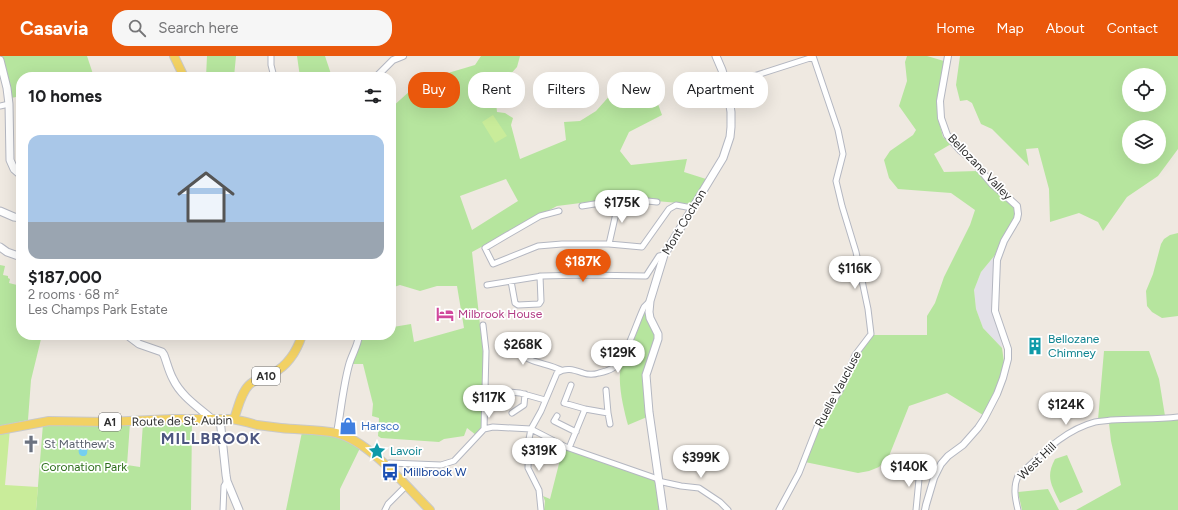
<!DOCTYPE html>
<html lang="en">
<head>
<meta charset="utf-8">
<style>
	:root { --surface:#fff; --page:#f6f6f6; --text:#202124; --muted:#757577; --accent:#ea580c }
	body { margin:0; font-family:Figtree,sans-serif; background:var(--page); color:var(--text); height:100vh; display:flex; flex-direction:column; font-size:15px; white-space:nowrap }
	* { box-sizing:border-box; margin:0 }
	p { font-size:13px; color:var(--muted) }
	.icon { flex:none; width:22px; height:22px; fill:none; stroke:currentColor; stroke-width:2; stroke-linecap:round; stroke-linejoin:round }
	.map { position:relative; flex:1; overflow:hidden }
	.side { position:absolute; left:16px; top:16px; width:380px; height:268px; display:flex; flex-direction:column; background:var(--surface); border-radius:16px; box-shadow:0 4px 16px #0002 }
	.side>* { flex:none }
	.guide { position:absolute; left:408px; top:16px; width:380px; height:36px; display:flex; gap:8px }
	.buttons { position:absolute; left:1122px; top:12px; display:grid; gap:8px }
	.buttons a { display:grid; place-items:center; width:44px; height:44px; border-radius:50%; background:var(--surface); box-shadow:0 4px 16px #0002; font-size:20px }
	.price { position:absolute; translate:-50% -34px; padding:0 9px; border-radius:14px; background:#fff; color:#222; font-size:13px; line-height:26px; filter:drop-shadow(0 1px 2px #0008) }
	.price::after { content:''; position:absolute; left:50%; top:24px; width:12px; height:9px; margin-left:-6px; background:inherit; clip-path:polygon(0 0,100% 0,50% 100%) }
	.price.active { background:var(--accent); color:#fff }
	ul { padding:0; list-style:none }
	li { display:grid; align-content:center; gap:8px; height:212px; padding:0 12px }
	li span { display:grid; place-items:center; height:124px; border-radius:12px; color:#555 }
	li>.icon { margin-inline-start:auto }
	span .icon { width:72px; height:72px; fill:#fffc; stroke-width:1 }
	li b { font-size:17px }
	h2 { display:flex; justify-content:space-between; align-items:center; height:48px; padding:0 12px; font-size:17px }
	.chip { padding:0 14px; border-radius:16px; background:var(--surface); box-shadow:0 4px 16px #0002; font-size:14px; line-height:36px }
	.chip.active { background:var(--accent); color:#fff }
	header { display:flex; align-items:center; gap:24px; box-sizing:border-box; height:56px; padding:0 20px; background:var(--accent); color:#fff }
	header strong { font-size:19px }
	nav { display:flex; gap:22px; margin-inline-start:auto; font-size:14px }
	.search { width:280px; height:36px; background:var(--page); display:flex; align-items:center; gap:10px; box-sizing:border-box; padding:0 14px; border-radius:16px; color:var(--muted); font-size:15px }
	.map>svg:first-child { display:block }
	.industrial { fill:#e3e1e8 }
	.green { fill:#b6e59e; fill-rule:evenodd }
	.pitch { fill:#c9ec9a }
	.water { fill:#75cff0 }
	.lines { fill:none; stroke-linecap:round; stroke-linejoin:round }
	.minor-casing { stroke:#b4b7c1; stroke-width:7 }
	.tertiary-casing { stroke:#b4b7c1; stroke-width:8 }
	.secondary-casing { stroke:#b4b7c1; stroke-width:9 }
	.primary-casing { stroke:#c9c9c9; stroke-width:10 }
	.minor { stroke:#fff; stroke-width:5 }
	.tertiary { stroke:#fff; stroke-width:6 }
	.secondary { stroke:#fff; stroke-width:7 }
	.primary { stroke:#f2d163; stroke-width:8 }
	.labels { text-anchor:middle; stroke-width:3.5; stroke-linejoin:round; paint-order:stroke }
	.shield { fill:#fff; stroke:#6d6d6d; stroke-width:1 }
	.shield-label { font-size:11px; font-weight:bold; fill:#2e2e2e }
	.street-label { font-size:12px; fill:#2e2e2e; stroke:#fff }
	.hotel-label { font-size:12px; fill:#b23c85; stroke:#fff; text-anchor:start }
	.culture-label { font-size:12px; fill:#0d838f; stroke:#fff; text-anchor:start }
	.shop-label { font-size:12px; fill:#366cbe; stroke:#fff; text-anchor:start }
	.worship-label { font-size:12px; fill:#5b616d; stroke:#fff; text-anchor:start }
	.park-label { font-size:12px; fill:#2c6e1b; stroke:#fff }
	.transit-label { font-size:12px; fill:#164399; stroke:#fff; text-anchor:start }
	.district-label { font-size:16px; font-weight:bold; letter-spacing:1px; fill:#4d5680; stroke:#fff }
</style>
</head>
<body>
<header>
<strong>Casavia</strong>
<div class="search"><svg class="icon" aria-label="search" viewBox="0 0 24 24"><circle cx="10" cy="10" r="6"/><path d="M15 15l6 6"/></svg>Search here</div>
<nav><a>Home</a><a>Map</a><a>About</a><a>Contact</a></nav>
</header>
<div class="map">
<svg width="1178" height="454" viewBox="0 0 1178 454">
	<rect width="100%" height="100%" fill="#efe9e1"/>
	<path class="industrial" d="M995,199L991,253L1000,274L1002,292L983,272L976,253L974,234L981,216Z"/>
	<path class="green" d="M1,0H87L94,21H21V40L11,42L9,27Z
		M207,0H236L234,21H206Z
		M297,0H325L332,21H300Z
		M481,0H520L517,11L508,21L497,30L495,36L497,56L505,57L513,62L511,69L520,103L566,84L564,66L580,65L596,55L613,36L617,40L644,27L655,25L654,37L662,59L629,76L620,95L631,109L687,103L684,116L706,123L691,148L620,142L557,150L472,196L485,314L483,372L476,379L467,372L464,380L444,383L439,386L381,382L378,380L379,362L372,360L373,348L363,308H352L361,279H391V273L393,271L411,268L414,286L464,272L457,230H437L420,235L400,229L391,232V52L421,25L475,9ZM506,123L518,145L472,174L460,140Z
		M907,0H927L944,5L937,47L938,62L943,81L951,88L934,98L944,116L977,115L991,130L1014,152V163L1002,183L995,199L981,216L974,234L976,253L983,272L1002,292L1004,306L1002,318L995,338L983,359L947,337L909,350L889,400L879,411L869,415L858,417L805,406L818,372L857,300L872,279H927V260L935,247L944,221L970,169L975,154L951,137L898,133L889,122L884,104L890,95L913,79L916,74L899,50L907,25L905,6Z
		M960,0H1178V93L1158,120L1127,141L1103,175L1098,166L1079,157L1050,166L1049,133L1038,92L1026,93L1029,110L992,73L981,68L972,47L967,44L960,45L956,29ZM1129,19H1159V49H1129ZM1129,71H1159V101H1129Z
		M1178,177V260L1162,262L1152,256L1147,250L1146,235L1153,218L1161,188L1164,183L1170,179Z
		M0,209L5,210L3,219L8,220V222L10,223L9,227L21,230L20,243H21V279H42L31,324L28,364L0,370Z
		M646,254L655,280L642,319L647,361L628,369C624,355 617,326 621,312C623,308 625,304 627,301L625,299L644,256Z
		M1104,295H1149L1159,323L1165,360L1098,364Z
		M1178,363V454H1076L1121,429L1111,385L1109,367L1163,365Z
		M192,365L191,454H36L43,368L130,367L127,409L140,411L143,367Z
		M302,376L346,382L360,392L340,433V454H286Z
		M563,392L655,424L660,454H544L545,445L543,440L550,443Z
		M1067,399L1083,436L1060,447C1052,429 1045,422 1055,403Z
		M1048,433L1059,454H1022L1018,436Z"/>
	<path class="pitch" d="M493,59L507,80L495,87L482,66Z
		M10,372L5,429L38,431L36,454H0V374Z"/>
	<path class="water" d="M81,385L87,386L88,388L87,398L85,400C76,401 79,392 80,386Z"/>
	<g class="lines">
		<g class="minor-casing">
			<path id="minor" d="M271,0V9L274,21
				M726,29L813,1
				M0,50L9,48
				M582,150L619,144H638L657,146
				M559,155L540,160L507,179L485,192L493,208L538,190L562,188H609L642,191L669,153L676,149L692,152
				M609,188L619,144
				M511,225L515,247L518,249L539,248L541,245L540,220
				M487,229L542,220L585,219L646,220L659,200L664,199
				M483,269L486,295L484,373
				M510,286L509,290C516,295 523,301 531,304C541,308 551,309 561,314
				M571,329L564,347L585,353
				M509,336L520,337L545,344
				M512,357L524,349L525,338
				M608,357L610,368
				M557,360L554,365L576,376
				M569,392L585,353L608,357L606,334
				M385,408L390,407L441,409L454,405L484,373L493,371L531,373L566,391L658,423
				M658,425L681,430L699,432L720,446L728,454
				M223,454L224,430L227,425
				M385,454L388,448L406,430
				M541,454L539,434L528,412L529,383L531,373L541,355L557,317C566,311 574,314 583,317C589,319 593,319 599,317C604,316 608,315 613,312C627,301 636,267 644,251L650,245
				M779,454L799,417L817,371L841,333L855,299L871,278L868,253L856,196L842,150L836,125L843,98L838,74L813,0
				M916,454L920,413
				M1018,454C1015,442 1013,431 1018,420C1041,399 1064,374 1095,366C1100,365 1106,365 1111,364C1133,362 1156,364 1178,361"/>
		</g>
		<g class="tertiary-casing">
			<path id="tertiary" d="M376,21L393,4L403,0
				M337,377C341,354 343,331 349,309C352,298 358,290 359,279
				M925,454L926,449L934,422L941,408L948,400L963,389L978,372L984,363L997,338L1003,322L1008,303V293L995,255L997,204L1004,185L1017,163L1018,158L1017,150L1006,140L992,128L972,104L961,95L947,79L941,62L940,45L948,0"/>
		</g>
		<g class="secondary-casing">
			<path id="secondary" d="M0,4L7,32L9,48L10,104L14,113L21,119
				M0,155L14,161L21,162
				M0,191L7,196L21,201
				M127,279L139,288L162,296L164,299C167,307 169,316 173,323C181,340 198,351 212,363
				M220,363L226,419L227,425L239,454
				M663,454L649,356L646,319L658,283V278L650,262L649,256L650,245L664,199L723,102L730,81L731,71V56L727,31L722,14L716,0"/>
		</g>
		<g class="primary-casing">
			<path id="primary" d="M174,0L184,21
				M234,363C238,352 241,337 249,329C255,323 265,321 272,318C287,310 297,295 302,279
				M0,374L49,365L107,366L173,363H227C237,363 247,366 257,369C265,370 273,371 281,372C299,374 318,373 336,377C368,384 407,431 430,454"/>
		</g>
		<use href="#minor" class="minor"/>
		<use href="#tertiary" class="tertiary"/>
		<use href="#secondary" class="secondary"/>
		<use href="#primary" class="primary"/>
	</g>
	<defs>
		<g id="hotel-bare" transform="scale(1.38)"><path d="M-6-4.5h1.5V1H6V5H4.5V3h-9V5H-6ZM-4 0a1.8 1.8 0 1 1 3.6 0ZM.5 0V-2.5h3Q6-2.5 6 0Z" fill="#d1479c" stroke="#fff" stroke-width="2.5" paint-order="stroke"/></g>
		<g id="building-bare" transform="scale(1.38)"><path d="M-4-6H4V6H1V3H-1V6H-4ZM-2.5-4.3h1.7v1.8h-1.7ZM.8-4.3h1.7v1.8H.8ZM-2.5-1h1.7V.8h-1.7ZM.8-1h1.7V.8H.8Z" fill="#0f9aa8" stroke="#fff" stroke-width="2.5" paint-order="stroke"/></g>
		<g id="shop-bare" transform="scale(1.38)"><path d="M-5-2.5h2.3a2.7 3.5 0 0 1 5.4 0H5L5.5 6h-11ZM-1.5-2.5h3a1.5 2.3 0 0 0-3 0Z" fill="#3f7fe0" stroke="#fff" stroke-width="2.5" paint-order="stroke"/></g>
		<g id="church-bare" transform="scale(1.38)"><path d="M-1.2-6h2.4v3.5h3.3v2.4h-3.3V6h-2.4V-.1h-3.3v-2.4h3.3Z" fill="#6b7280" stroke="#fff" stroke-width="2.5" paint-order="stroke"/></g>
		<g id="sight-bare" transform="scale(1.38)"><path d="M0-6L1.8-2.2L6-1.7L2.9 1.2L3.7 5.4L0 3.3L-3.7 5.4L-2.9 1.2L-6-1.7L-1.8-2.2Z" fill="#0f9aa8" stroke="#fff" stroke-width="2.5" paint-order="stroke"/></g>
		<g id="bus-bare" transform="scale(1.38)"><path d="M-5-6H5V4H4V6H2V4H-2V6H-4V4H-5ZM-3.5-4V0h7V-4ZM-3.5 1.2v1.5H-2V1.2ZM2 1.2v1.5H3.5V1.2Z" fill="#1a4fb4" stroke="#fff" stroke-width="2.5" paint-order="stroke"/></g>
	</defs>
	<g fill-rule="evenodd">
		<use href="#hotel-bare" x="445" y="258"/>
		<use href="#building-bare" x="1035" y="290"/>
		<use href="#shop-bare" x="348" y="370"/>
		<use href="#church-bare" x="31" y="388"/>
		<use href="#sight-bare" x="377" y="395"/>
		<use href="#bus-bare" x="390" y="416"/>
	</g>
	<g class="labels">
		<g class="shield">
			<rect x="252" y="311" width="28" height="18" rx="3"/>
			<rect x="99" y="357" width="22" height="18" rx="3"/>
		</g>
		<g class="shield-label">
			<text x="266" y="324">A10</text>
			<text x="110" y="370">A1</text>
		</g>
		<g class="street-label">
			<text transform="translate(980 111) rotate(46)" y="4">Bellozane Valley</text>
			<text transform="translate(684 166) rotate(-59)" y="4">Mont Cochon</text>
			<text transform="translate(838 333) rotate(-62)" y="4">Ruelle Vaucluse</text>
			<text transform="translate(182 365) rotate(-1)" y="4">Route de St. Aubin</text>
			<text transform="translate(1037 405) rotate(-44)" y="4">West Hill</text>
		</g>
		<g class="hotel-label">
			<text x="458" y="262">Milbrook House</text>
		</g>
		<g class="culture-label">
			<text x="1048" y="287">Bellozane<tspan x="1048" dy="14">Chimney</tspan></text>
			<text x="390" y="399">Lavoir</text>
		</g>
		<g class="shop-label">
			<text x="361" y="374">Harsco</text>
		</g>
		<g class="worship-label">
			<text x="44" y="392">St Matthew's</text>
		</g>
		<g class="park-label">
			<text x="84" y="415">Coronation Park</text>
		</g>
		<g class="transit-label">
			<text x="403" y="420">Millbrook W</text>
		</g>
		<g class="district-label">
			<text x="211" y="388">MILLBROOK</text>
		</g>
	</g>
</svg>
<div class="buttons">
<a><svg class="icon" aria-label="locate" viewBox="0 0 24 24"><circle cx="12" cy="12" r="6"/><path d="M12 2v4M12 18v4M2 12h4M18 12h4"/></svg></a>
<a><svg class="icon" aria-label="layers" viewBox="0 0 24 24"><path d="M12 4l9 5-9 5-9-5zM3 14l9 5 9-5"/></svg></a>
</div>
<b class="price" style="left:622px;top:168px">$175K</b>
<b class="price active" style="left:583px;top:227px">$187K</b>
<b class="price" style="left:855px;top:234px">$116K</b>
<b class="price" style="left:523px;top:310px">$268K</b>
<b class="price" style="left:618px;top:318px">$129K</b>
<b class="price" style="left:489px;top:363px">$117K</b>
<b class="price" style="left:1066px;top:370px">$124K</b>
<b class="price" style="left:539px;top:416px">$319K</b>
<b class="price" style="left:701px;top:423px">$399K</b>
<b class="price" style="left:909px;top:432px">$140K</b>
<div class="guide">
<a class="chip active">Buy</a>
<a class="chip">Rent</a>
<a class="chip">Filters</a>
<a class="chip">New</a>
<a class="chip">Apartment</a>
</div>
<section class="side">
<h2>10 homes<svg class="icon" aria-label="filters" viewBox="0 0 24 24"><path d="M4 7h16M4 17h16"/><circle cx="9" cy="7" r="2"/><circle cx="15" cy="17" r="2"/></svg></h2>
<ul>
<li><span style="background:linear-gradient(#a9c7e8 70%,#9aa5b1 0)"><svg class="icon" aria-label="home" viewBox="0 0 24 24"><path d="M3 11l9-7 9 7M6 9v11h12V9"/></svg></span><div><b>$187,000</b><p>2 rooms · 68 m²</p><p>Les Champs Park Estate</p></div></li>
</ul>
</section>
</div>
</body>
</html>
